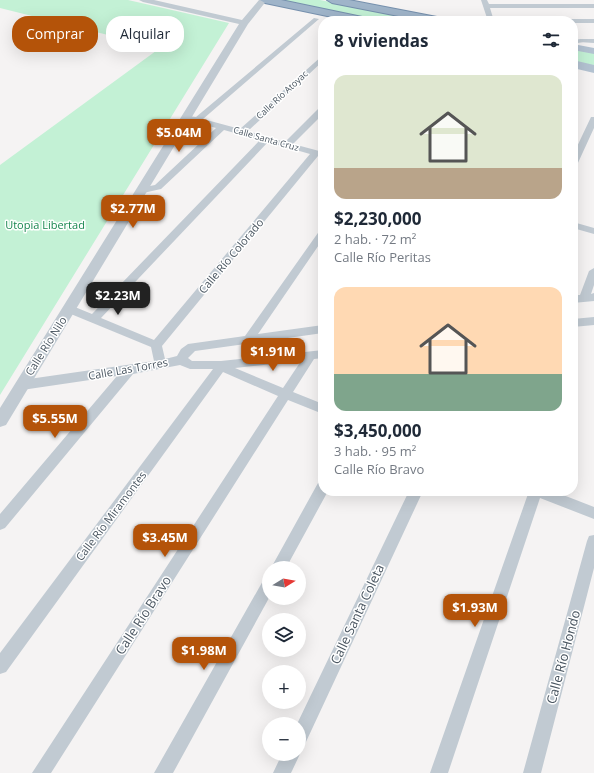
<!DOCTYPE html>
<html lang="es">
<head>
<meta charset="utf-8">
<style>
	:root { --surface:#fff; --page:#f2f2f3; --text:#1f2937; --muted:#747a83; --accent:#b45309 }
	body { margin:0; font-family:"Open Sans",sans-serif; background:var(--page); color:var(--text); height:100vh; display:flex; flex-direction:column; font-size:15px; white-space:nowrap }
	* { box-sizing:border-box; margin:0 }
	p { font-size:13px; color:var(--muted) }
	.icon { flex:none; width:22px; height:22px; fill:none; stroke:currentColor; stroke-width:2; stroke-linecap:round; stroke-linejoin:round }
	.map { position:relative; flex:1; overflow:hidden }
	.details { position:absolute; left:318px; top:16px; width:260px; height:480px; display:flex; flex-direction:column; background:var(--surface); border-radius:16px; box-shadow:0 4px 16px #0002 }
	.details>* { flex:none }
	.guide { position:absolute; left:12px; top:16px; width:246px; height:36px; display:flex; gap:8px }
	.needle { width:26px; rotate:79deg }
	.tools { position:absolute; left:262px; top:561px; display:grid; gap:8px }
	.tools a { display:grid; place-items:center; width:44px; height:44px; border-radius:50%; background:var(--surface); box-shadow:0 4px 16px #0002; font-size:20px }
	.price { position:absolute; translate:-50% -34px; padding:0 9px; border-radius:8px; background:var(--accent); color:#fff; font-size:13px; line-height:26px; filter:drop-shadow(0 1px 2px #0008) }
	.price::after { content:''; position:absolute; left:50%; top:24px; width:12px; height:9px; margin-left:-6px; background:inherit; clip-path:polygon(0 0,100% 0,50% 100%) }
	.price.on { background:#222; color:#fff }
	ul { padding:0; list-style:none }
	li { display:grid; align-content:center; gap:8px; height:212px; padding:0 16px }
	li span { display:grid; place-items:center; height:124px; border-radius:12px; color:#555 }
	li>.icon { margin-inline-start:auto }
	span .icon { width:72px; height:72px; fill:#fffc; stroke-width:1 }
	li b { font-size:17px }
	h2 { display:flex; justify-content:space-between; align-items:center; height:48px; padding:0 16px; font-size:17px }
	.chip { padding:0 14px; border-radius:16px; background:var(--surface); box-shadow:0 4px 16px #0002; font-size:14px; line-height:36px }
	.chip.on { background:var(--accent); color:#fff }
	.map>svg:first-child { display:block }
	.green { fill:#c3f1d5 }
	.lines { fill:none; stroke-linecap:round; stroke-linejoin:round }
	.trunk-casing { stroke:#7690ad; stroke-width:2 }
	.pedestrian { fill:#c1cad2; fill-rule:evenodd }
	.minor { fill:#c1cad2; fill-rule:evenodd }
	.tertiary { fill:#c1cad2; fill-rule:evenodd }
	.primary { fill:#b3c2d1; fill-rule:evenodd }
	.trunk { fill:#9fb4c9; fill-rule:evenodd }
	.labels { text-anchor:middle; stroke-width:3; stroke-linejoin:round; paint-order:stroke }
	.far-street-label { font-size:9px; fill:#4a5661; stroke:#fff }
	.park-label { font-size:11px; fill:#17864f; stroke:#fff }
	.street-label { font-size:11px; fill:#4a5661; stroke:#fff }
	.near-street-label { font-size:13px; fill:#4a5661; stroke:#fff }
</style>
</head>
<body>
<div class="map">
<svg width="594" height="773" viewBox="0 0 594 773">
	<rect width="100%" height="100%" fill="#f5f3f3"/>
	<path class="green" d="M0,0H128L229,23L0,395V165L160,48L0,8Z
		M278,0H320L428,21H383Z
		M573,49L594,53V66L573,61Z"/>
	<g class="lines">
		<g class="trunk-casing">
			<path id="trunk" d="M260,0H281L367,18L373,21H351L265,3Z
				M327,0H349L442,18L448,21H424L332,3Z"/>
		</g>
		<path class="pedestrian" d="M581,39L583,40V42L573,44V40Z"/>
		<path class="minor" d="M481,0H487L489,4H594V8H490L494,21H488Z
			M314,18L319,19L203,119L240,129L323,55V61L248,131L285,142L320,107H323V114L293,144L323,152V158L318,156L162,346L165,359L177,356L181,349L188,344L245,336L320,230L323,229V239L258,334L323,325V333L195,351L188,358L192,361H221L323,350V358L314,359L293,392L323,404V414L288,400L51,773H32L278,396L223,372L6,672L0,674V653L213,369H190L180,365L133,374L5,528L0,530V514L117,376L22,390L18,388L16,385L18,382L22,380L154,361L151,347L66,312L65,309L70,305L92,314L260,140L224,130L161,189L143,193L138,190L140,188L155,185L216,128L188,120V116L196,117ZM268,142L310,154L154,340L101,318ZM301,361L283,388L235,368Z
			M518,19H594V23H573V21H515Z
			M581,39H594V43L579,42L577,41Z
			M591,117H594V128L577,165L573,168V155Z
			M573,222L594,228V234L573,228Z
			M594,268V285L591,294L594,293V301L573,303V295H580L589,271Z
			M594,317V325L573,327V319Z
			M323,481V491H328L286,568H271L318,483Z
			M409,491H423L305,744L299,747V724H297Z
			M529,491H553L594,507V519L540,498L448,773H430Z
			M594,535V568L541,773H523L587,541L589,536Z
			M269,577V598L173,773H154L264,579Z
			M299,752L300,754L291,773H273L282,754H299Z"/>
		<path class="tertiary" d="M139,0H154L242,20L259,0H267L248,24L6,425L0,427V408L239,24L143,2Z"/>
		<path class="primary" d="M573,44L594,48V54L573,50Z
			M573,60L594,65V73L573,68Z"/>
		<use href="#trunk" class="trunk"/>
	</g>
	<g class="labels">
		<g class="far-street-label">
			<text transform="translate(282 95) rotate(-43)" y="3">Calle Río Atoyac</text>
			<text transform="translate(266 139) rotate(16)" y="3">Calle Santa Cruz</text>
		</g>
		<g class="park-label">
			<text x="45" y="229">Utopia Libertad</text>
		</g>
		<g class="street-label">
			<text transform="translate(231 256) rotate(-50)" y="4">Calle Río Colorado</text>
			<text transform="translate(46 346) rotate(-58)" y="4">Calle Río Nilo</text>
			<text transform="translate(128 369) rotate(-10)" y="4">Calle Las Torres</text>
			<text transform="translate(111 516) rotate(-53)" y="4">Calle Río Miramontes</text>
		</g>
		<g class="near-street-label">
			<text transform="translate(357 614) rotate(-65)" y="5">Calle Santa Coleta</text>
			<text transform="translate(143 615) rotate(-57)" y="5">Calle Río Bravo</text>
			<text transform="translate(563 657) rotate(-75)" y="5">Calle Río Hondo</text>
		</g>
	</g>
</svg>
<div class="tools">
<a><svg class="needle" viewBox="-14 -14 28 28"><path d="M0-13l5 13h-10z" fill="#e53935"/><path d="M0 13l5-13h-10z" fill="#747a83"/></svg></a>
<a><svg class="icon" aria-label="layers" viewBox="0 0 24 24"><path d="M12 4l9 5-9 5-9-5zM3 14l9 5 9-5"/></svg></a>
<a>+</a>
<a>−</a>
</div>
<b class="price" style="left:179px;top:153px">$5.04M</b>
<b class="price" style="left:133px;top:229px">$2.77M</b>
<b class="price on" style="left:118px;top:316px">$2.23M</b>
<b class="price" style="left:273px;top:372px">$1.91M</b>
<b class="price" style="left:55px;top:439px">$5.55M</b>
<b class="price" style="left:165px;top:558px">$3.45M</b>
<b class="price" style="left:475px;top:628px">$1.93M</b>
<b class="price" style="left:204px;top:671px">$1.98M</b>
<div class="guide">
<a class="chip on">Comprar</a>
<a class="chip">Alquilar</a>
</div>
<section class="details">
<h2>8 viviendas<svg class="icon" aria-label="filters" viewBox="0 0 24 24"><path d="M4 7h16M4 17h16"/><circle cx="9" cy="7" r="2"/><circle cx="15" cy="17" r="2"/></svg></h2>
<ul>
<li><span style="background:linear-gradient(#dfe7d0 75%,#b9a48a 0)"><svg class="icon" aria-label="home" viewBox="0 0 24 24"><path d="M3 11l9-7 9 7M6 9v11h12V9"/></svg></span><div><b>$2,230,000</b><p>2 hab. · 72 m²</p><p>Calle Río Peritas</p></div></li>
<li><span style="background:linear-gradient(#ffd9b3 70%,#7fa58c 0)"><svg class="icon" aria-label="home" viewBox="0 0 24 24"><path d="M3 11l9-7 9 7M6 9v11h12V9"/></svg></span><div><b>$3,450,000</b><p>3 hab. · 95 m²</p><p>Calle Río Bravo</p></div></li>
</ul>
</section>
</div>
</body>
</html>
